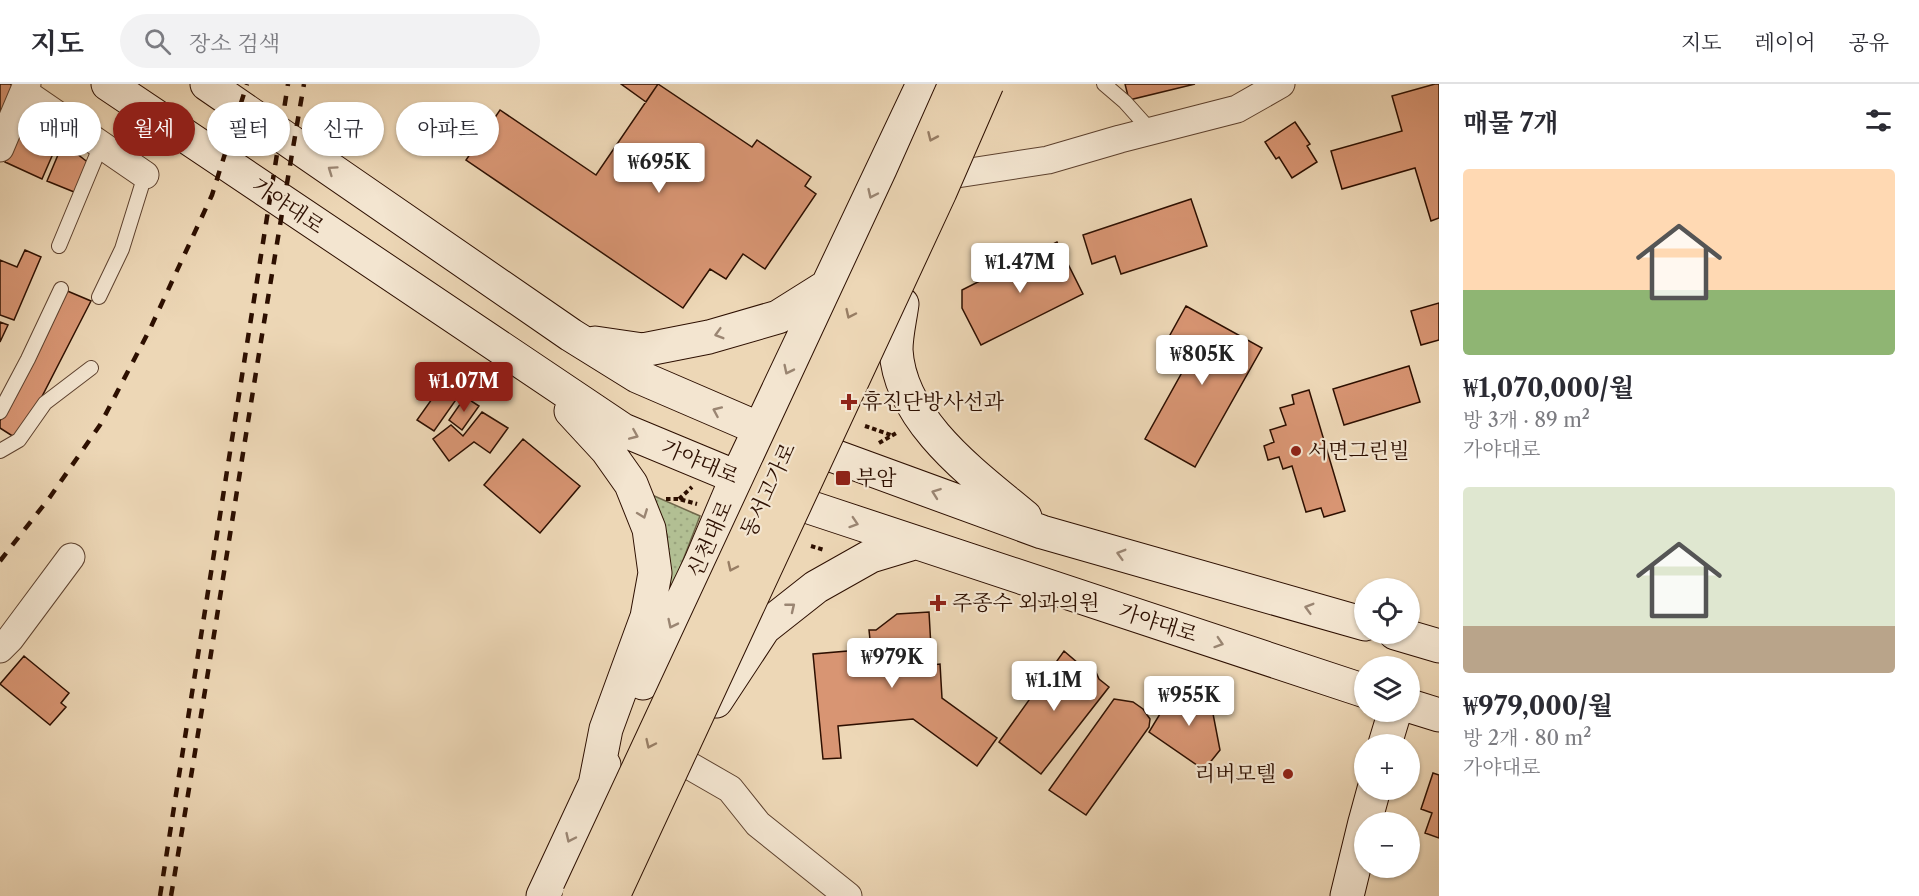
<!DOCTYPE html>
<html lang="ko">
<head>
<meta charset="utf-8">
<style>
	:root { --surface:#fff; --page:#f2f2f3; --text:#2b2b33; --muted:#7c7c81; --line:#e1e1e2; --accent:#8f2418 }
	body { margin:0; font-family:"Libre Caslon Text","Noto Serif KR",serif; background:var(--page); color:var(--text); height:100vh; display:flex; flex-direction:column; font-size:22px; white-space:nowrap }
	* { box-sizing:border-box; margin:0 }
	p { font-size:20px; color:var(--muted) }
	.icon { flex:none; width:33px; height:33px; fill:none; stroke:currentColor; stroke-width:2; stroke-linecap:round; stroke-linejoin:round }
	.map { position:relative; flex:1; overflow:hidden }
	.panel { display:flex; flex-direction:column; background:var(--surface); width:480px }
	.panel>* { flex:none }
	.guide { position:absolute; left:18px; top:18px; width:570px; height:54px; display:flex; gap:12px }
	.tools { position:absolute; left:1354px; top:494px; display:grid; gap:12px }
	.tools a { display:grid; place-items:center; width:66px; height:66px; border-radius:50%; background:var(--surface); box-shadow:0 2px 4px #0004; font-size:30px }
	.price { position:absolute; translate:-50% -51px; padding:0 14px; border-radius:6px; background:#fff; color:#222; font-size:20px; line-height:39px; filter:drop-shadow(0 2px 3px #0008) }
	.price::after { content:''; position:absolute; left:50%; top:36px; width:18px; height:14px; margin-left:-9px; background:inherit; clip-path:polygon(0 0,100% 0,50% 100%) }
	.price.current { background:var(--accent); color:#fff }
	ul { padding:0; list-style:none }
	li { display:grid; align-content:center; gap:12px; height:318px; padding:0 24px }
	li span { display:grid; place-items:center; height:186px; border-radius:6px; color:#555 }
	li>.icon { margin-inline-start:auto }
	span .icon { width:108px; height:108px; fill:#fffc; stroke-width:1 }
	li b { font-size:26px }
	h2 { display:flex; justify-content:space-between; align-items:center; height:72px; padding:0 24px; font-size:26px }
	.tag { padding:0 21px; border-radius:27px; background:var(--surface); box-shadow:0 2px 4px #0004; font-size:21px; line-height:54px }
	.tag.current { background:var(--accent); color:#fff }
	header { display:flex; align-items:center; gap:36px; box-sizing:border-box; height:84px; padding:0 30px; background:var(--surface); border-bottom:2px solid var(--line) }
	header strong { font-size:28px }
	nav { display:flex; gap:33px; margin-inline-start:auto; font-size:21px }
	.search { width:420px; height:54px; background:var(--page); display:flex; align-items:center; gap:15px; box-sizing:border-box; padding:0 21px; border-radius:33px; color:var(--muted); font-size:22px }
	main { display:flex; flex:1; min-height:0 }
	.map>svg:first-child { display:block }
	.grass { fill:url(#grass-dots); stroke:#70674a; stroke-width:1.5 }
	.building { fill:#d89573; stroke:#2d0f00; stroke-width:1.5 }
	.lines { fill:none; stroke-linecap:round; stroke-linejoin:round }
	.lane-casing { stroke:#5d412e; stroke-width:16 }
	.street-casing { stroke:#5d412e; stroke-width:29 }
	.secondary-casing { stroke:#2d0f00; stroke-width:35 }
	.path { stroke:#2d0f00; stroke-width:4; stroke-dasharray:4.5 3; stroke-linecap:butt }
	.lane { stroke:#f3e5d0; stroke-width:14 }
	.street { stroke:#f3e5d0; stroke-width:27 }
	.secondary { stroke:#f3e5d0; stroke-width:33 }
	.rail { stroke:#2d0f00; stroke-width:4.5; stroke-dasharray:10 10; stroke-linecap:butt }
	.highway-bridge-casing { stroke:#2d0f00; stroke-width:35; stroke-linecap:butt }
	.highway-bridge { stroke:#edd7b6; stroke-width:33 }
	.oneway { stroke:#977d64 }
	.oneway2 { stroke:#9a8572 }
	.poi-dot { fill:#8f2418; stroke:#f3e5d0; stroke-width:2 }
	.labels { text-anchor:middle; stroke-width:4.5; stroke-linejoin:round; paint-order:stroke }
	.street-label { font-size:21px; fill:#2d0f00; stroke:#f3e5d0 }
	.poi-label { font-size:21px; fill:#2d0f00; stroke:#f3e5d0; text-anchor:start }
</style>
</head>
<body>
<header>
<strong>지도</strong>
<div class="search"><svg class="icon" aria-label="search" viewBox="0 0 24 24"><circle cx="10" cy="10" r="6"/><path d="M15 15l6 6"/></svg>장소 검색</div>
<nav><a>지도</a><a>레이어</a><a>공유</a></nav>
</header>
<main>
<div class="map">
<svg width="1439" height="812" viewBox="0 0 1439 812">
	<defs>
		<pattern id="grass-dots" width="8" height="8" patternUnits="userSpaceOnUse" patternTransform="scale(1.5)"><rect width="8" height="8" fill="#b2bf93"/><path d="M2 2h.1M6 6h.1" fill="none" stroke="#99a37d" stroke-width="1.8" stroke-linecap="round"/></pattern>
	</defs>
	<rect width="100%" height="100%" fill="#edd7b6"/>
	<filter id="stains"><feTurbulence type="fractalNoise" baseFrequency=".00333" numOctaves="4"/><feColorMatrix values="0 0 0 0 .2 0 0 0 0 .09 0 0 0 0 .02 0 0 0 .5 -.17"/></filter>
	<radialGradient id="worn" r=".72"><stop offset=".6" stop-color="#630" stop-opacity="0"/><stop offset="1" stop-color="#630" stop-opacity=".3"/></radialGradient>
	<path class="grass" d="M652,411L700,432L673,502H664L669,477L667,451Z"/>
	<path class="building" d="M0,0H10L16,5L11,28L0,26Z
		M621,0H658L646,18Z
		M658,0L752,63L757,56L811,93L805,102L816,110L765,185L743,170L726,195L710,185L683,224L466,76L500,26L596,91Z
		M1125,0H1195L1129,16Z
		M1435,0H1439V134L1431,137L1415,84L1342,105L1331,67L1402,47L1392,12Z
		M1295,38L1310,60L1307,62L1317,78L1292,94L1279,73L1276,75L1265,58Z
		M31,45L59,56L42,95L5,78L16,46Z
		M63,59L90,80L79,110L47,97Z
		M1191,115L1207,162L1121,190L1115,172L1092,180L1083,151Z
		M1057,158L1083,210L981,261L962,224V206Z
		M25,166L41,173L14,236L0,231V176L17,183Z
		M65,206L91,217L35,326L14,353L0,344V337L36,272Z
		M1439,219V256L1421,261L1411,227Z
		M1186,222L1262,264L1195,383L1145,355L1195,265L1170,251Z
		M0,238L8,241L0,258Z
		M1409,282L1420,318L1344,341L1333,305Z
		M444,298L460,310L434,347L417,336Z
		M1309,306L1345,427L1324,433L1321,424L1306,428L1292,382L1283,385L1279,373L1268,376L1264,362L1274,358L1270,346L1286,341L1280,324L1294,320L1292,311Z
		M465,313L479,322L462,346L449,336Z
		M482,328L508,344L490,369L474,358L449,377L433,355L451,341L463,352Z
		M523,355L580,402L540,449L484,401Z
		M929,528L932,581L940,580L942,614L997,654L977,682L913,635L838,642L841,674L823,675L813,570L871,565L869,546H876L897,530Z
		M1064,567L1078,579L1088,580L1095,586L1099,595L1109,603L1041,690L999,658Z
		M24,572L69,609L61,619L66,623L50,641L0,600Z
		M1175,605L1210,614L1220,666L1204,686L1149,648Z
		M1114,615L1133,618L1143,625L1150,635L1149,643L1086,731L1049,706Z
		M1433,689L1439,691V754L1425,749L1432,729L1421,725Z"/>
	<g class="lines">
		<g class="lane-casing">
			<path id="lane" d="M1104,0L1125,18L1151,47
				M59,162L101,61
				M99,213L122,165L145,91
				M0,328L28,275L61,205
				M0,367L19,356L45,319L91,284"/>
		</g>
		<g class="street-casing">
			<path id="street" d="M24,8L145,91
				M0,64L27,0
				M957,90L1048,76L1120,55L1237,25L1281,0
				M0,565L10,555L71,473
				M690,682L730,705L758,740L848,812"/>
		</g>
		<g class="secondary-casing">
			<path id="secondary" d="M108,0L623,346L806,422L1365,607
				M207,0L571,251L637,292L760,345L1042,448L1365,540
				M902,220C900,235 896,251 896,266C900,338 975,391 1025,433
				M595,259L643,266L709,253L778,233L829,201
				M571,327L607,366L631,400L649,445L655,489L647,533L606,645L595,701
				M1395,549L1439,562
				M643,599L700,480L737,393L923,0
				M716,617L764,544L816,503L871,472L914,459
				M1410,622L1439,631
				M1385,660L1395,627
				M1365,738L1374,705
				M543,812L604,681
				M1347,812L1365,738"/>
		</g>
		<path class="path" d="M865,342L891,351
			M879,359L898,348
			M666,415H679L697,420
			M679,415L692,403
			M811,462L824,466"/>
		<use href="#lane" class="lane"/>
		<use href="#street" class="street"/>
		<use href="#secondary" class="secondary"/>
		<path class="rail" d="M0,477L50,413L100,341L150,245L212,111L247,0
			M160,812L288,0
			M171,812C217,542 257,270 304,0"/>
		<g class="highway-bridge-casing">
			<path id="highway-bridge" d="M579,812L911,99L955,0
				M613,812L940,108L987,0"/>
		</g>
		<use href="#highway-bridge" class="highway-bridge"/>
	</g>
	<defs><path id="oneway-chevron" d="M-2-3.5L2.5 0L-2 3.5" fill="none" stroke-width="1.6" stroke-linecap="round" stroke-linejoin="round" transform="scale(1.5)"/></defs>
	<g class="oneway">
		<use href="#oneway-chevron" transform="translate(932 53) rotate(114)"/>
		<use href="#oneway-chevron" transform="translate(850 230) rotate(115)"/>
		<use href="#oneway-chevron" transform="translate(732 483) rotate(115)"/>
		<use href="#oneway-chevron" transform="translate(650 660) rotate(115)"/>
	</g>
	<g class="oneway2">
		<use href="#oneway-chevron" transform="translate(332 86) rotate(-145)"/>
		<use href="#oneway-chevron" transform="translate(872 110) rotate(115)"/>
		<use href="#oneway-chevron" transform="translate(719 250) rotate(164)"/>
		<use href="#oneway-chevron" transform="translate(788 286) rotate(116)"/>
		<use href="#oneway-chevron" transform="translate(717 327) rotate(-156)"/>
		<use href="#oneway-chevron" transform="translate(634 351) rotate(23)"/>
		<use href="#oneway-chevron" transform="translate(936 409) rotate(-160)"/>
		<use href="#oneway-chevron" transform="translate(643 430) rotate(69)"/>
		<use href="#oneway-chevron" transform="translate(854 439) rotate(18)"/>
		<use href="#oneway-chevron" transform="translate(1121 470) rotate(-164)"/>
		<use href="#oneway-chevron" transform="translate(791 523) rotate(-39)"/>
		<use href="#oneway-chevron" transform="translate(1309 524) rotate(-164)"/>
		<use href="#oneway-chevron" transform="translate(672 540) rotate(116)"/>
		<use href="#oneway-chevron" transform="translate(1219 559) rotate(18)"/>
		<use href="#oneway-chevron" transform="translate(570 754) rotate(115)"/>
	</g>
	<g class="poi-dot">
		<path d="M846 309h6v6h6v6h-6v6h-6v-6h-6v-6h6z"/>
		<circle cx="1296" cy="367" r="6"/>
		<rect x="835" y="386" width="16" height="16" rx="3"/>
		<path d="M935 510h6v6h6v6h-6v6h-6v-6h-6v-6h6z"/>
		<circle cx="1288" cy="690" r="6"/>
	</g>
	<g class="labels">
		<g class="street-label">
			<text transform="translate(288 122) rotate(34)" y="7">가야대로</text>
			<text transform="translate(700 378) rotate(23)" y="7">가야대로</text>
			<text transform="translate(768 406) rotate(-65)" y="7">동서고가로</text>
			<text transform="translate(710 455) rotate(-66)" y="7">신천대로</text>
			<text transform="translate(1158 539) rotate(18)" y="7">가야대로</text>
		</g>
		<g class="poi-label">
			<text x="862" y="325">휴진단방사선과</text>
			<text x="1308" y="374">서면그린빌</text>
			<text x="856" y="401">부암</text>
			<text x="952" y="526">주종수 외과의원</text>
			<text x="1276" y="697" text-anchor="end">리버모텔</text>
		</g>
	</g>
	<rect width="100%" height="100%" filter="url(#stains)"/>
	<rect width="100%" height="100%" fill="url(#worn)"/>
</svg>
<div class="tools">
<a><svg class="icon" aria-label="locate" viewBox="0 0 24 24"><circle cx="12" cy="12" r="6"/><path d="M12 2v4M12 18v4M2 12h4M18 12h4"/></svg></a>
<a><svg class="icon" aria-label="layers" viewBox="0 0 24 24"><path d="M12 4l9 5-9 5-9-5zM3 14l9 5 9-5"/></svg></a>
<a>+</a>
<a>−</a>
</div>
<b class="price" style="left:659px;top:110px">₩695K</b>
<b class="price" style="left:1020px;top:210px">₩1.47M</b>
<b class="price" style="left:1202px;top:302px">₩805K</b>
<b class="price current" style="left:464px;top:329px">₩1.07M</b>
<b class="price" style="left:892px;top:605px">₩979K</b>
<b class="price" style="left:1054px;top:628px">₩1.1M</b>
<b class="price" style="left:1189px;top:643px">₩955K</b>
<div class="guide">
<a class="tag">매매</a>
<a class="tag current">월세</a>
<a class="tag">필터</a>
<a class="tag">신규</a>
<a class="tag">아파트</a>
</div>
</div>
<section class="panel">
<h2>매물 7개<svg class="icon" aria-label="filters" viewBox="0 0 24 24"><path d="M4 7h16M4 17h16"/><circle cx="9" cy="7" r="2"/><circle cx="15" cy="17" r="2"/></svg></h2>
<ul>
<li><span style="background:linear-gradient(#ffd9b3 65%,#8fb573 0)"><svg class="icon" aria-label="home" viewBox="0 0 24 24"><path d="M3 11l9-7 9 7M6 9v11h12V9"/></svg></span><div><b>₩1,070,000/월</b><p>방 3개 · 89 m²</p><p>가야대로</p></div></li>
<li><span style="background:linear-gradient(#dfe7d0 75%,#b9a48a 0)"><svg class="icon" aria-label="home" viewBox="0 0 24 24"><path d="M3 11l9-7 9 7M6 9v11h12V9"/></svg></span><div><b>₩979,000/월</b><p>방 2개 · 80 m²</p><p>가야대로</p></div></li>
</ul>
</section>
</main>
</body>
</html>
